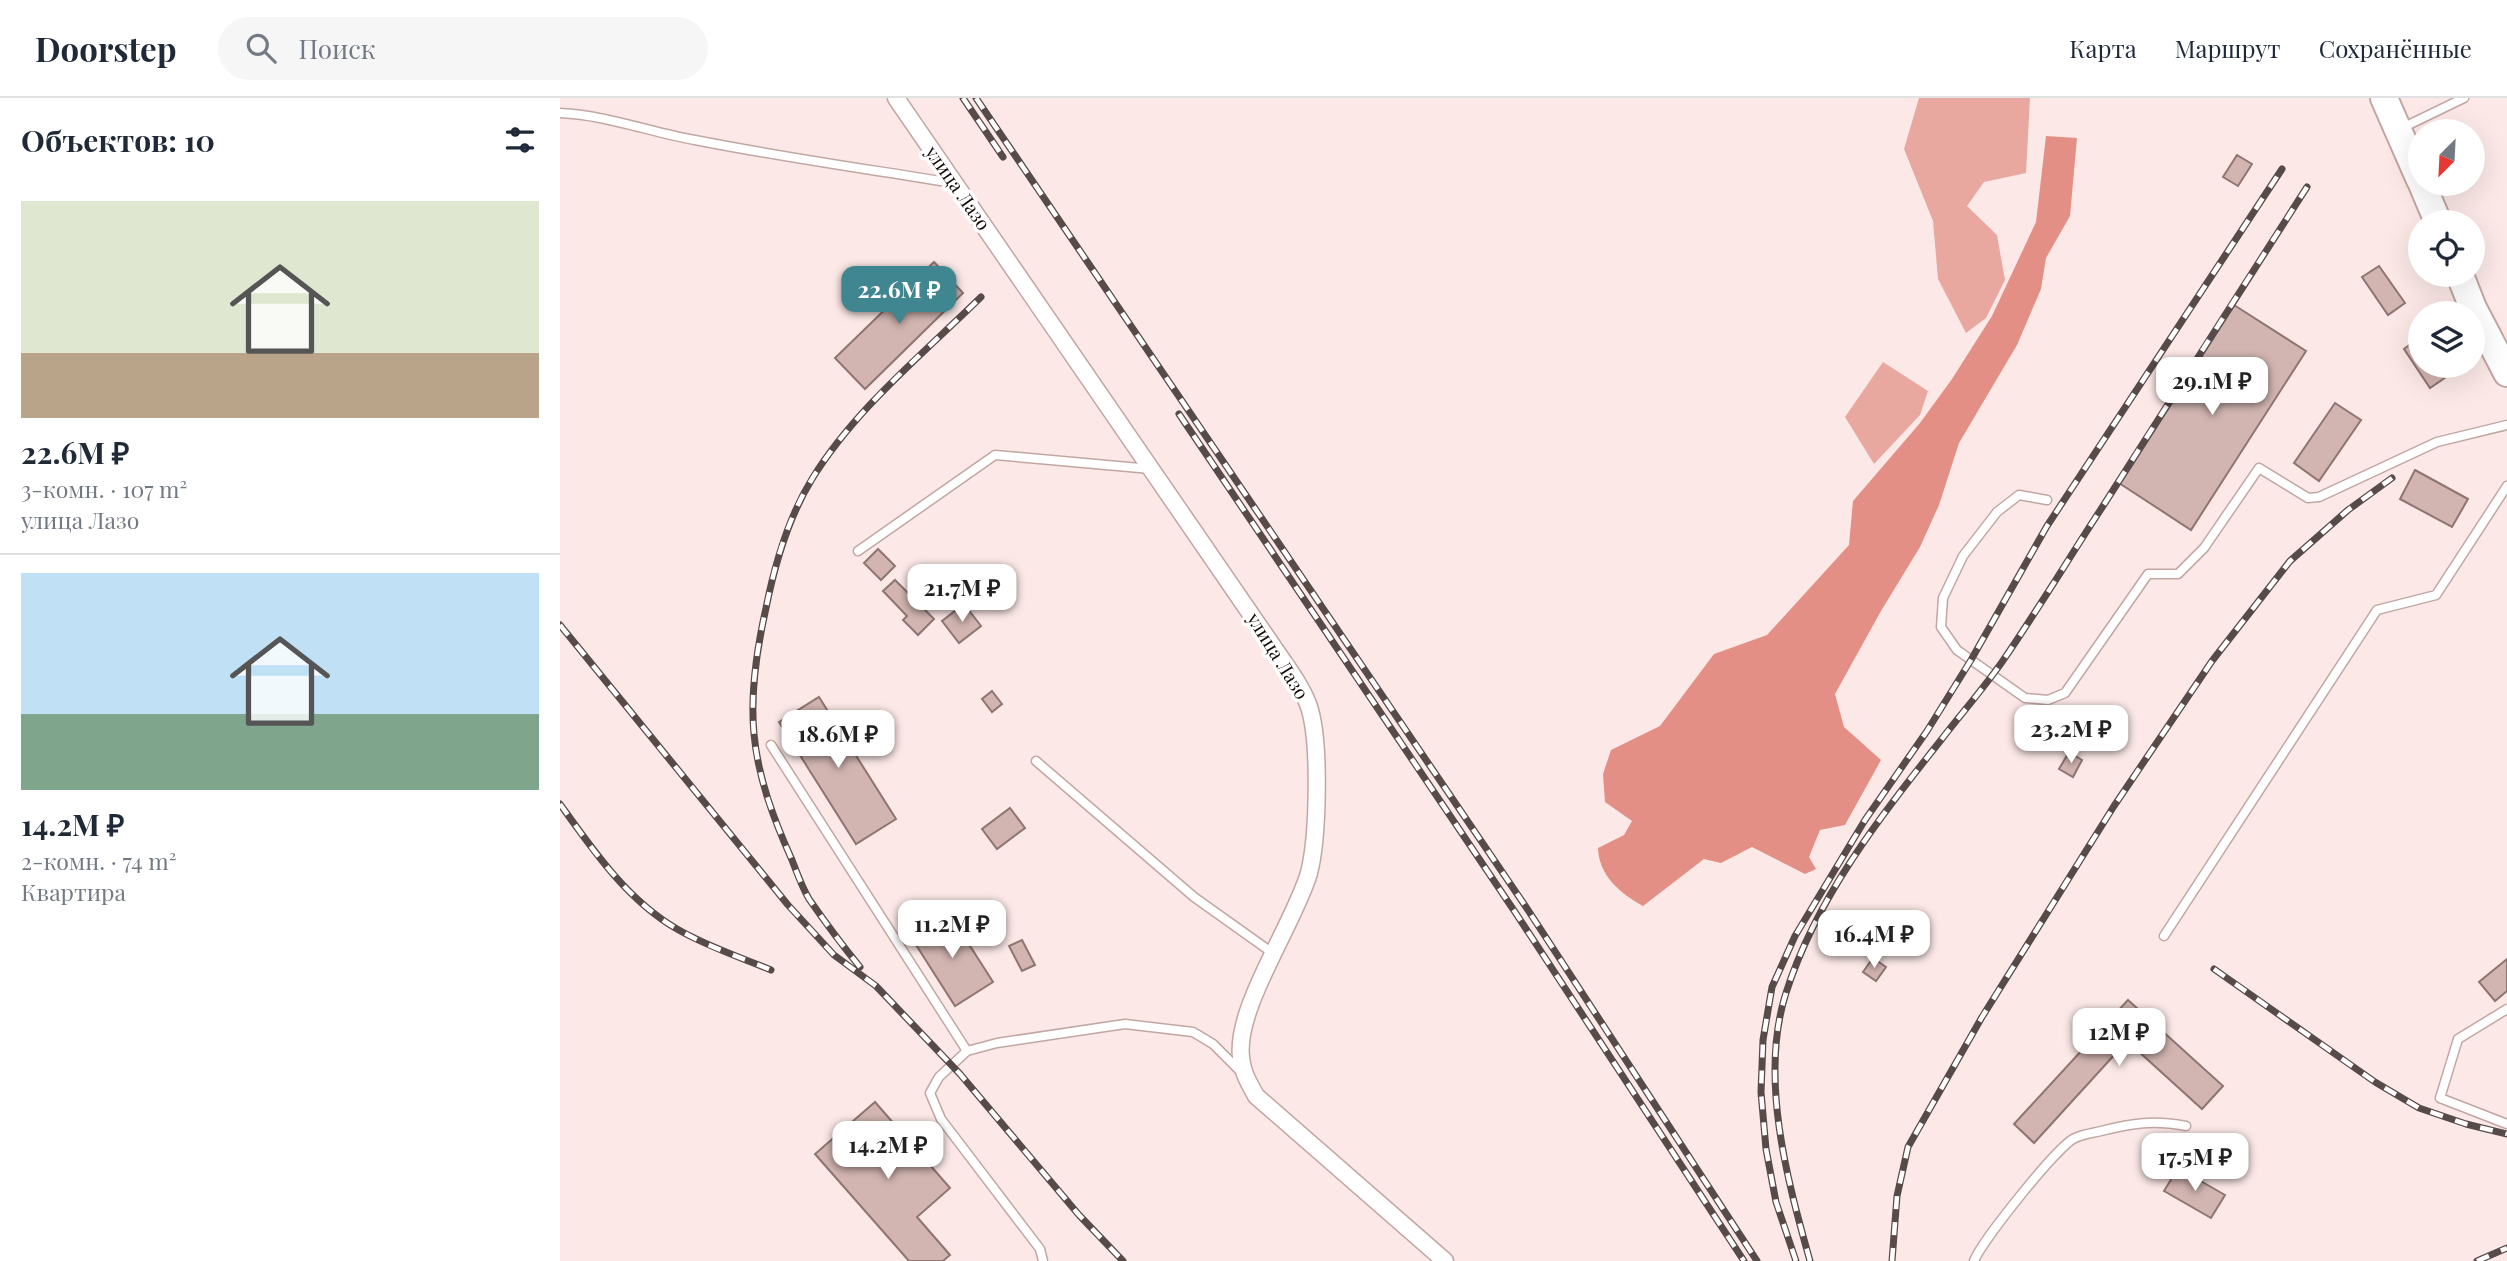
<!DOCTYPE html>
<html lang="ru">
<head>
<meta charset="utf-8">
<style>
	:root { --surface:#fff; --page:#f6f6f7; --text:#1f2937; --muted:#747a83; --line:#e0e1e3; --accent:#408690 }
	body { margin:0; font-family:"Playfair Display",serif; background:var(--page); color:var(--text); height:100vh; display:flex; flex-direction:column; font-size:26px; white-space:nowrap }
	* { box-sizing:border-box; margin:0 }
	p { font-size:23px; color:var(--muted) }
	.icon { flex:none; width:38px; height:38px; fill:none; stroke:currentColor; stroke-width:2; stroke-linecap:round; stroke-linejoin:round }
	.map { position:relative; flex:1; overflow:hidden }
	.details { display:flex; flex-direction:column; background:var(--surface); width:560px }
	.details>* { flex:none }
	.needle { width:46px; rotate:204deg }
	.buttons { position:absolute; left:1848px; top:21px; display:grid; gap:14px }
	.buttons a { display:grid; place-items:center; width:77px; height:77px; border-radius:50%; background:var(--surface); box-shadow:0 7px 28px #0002; font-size:35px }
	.price { position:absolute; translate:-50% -60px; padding:0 16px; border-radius:14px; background:#fff; color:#222; font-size:23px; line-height:46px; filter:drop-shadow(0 2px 4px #0008) }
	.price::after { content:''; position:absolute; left:50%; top:42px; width:21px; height:16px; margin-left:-10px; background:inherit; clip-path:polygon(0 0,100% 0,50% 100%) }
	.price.on { background:var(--accent); color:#fff }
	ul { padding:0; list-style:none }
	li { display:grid; align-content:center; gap:14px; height:371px; padding:0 21px }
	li+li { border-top:2px solid var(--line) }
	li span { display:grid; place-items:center; height:217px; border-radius:0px; color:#555 }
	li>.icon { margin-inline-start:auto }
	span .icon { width:126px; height:126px; fill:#fffc; stroke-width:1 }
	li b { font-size:30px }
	h2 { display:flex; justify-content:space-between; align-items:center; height:84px; padding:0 21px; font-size:30px }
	header { display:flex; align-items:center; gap:42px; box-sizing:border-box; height:98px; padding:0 35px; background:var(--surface); border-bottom:2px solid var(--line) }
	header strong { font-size:33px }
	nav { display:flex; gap:38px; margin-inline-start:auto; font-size:24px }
	.search { width:490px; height:63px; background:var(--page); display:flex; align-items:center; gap:18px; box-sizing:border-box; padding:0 24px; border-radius:38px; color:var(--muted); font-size:26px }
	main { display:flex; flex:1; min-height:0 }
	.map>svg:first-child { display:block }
	.green { fill:#e8a8a0 }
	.water { fill:#e48f85 }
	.building { fill:#d2b5b1; stroke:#8f7471; stroke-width:2 }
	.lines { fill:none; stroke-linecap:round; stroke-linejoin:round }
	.service-casing { stroke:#c2a6a2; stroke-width:11 }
	.minor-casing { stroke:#c2a6a2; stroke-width:19 }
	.primary-casing { stroke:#c2a6a2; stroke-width:30 }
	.service { stroke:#fff; stroke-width:8 }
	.minor { stroke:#fff; stroke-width:16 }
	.primary { stroke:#fff; stroke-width:26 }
	.rail-casing { stroke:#574b49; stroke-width:7 }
	.rail { stroke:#fff; stroke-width:4.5; stroke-dasharray:13; stroke-linecap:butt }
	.labels { text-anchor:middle; stroke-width:7; stroke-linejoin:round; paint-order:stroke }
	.street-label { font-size:19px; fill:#130a08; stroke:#fff }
</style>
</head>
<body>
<header>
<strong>Doorstep</strong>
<div class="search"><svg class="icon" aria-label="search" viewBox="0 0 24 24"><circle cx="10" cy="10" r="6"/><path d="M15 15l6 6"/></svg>Поиск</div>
<nav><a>Карта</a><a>Маршрут</a><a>Сохранённые</a></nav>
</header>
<main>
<section class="details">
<h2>Объектов: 10<svg class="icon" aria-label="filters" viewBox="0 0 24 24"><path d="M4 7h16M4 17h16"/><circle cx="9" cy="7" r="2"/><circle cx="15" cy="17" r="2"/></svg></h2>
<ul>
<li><span style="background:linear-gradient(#dfe7d0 70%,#b9a48a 0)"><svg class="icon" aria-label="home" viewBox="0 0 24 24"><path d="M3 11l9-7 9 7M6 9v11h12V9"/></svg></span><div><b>22.6M ₽</b><p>3-комн. · 107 m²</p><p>улица Лазо</p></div></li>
<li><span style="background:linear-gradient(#bfe0f5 65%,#7fa58c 0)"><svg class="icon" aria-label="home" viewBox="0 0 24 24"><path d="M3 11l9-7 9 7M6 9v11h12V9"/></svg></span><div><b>14.2M ₽</b><p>2-комн. · 74 m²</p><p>Квартира</p></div></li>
</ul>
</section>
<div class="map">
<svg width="1947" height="1163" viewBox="0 0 1947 1163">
	<rect width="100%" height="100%" fill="#fce9e7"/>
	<path class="green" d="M1359,0H1470L1466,75L1424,84L1407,108L1437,137L1445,182L1426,220L1406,235L1378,181L1373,123L1344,51Z
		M1323,264L1368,293L1360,317L1314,366L1285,319Z"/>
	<path class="water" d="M1486,38L1517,40L1510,118L1486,160L1481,191L1457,247L1399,345L1379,407L1360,449L1321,513L1275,596L1284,629L1321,662L1285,727L1260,732L1249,759L1256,771L1245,776L1192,749L1161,765L1144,761L1083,808C1060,795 1039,778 1038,750L1064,737L1072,723L1045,704L1043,676L1051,652L1100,628L1154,556L1207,537L1289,447L1293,403L1360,325L1392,281L1432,218L1476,124Z"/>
	<path class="building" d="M1677,57L1692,66L1678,88L1663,79Z
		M374,164L403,195L305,291L275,260Z
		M1819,168L1845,205L1828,217L1802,179Z
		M1674,207L1746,253L1631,432L1559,385Z
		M1860,239V268H1883L1889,277L1870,290L1844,251Z
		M1775,305L1801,322L1759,383L1734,365Z
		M1855,372L1908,401L1892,429L1840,401Z
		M318,451L335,468L321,482L304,465Z
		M335,482L374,521L358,537L343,522L347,518L323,493Z
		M404,506L421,528L399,545L382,523Z
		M432,593L442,606L432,614L422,601Z
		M259,599L336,721L296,746L219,624Z
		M1509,654L1522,662L1513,679L1499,671Z
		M450,710L465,730L437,751L422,731Z
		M389,815L433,884L395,908L351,839Z
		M462,842L475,867L462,873L449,848Z
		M1313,860L1326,869L1316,883L1303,874Z
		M1947,861V893L1935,903L1919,884Z
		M1568,902L1663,988L1642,1011L1567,943L1474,1045L1454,1026Z
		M315,1004L390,1090L357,1119L390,1157L383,1163H349L255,1056Z
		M1618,1070L1665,1097L1651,1120L1604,1093Z"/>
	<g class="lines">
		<g class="service-casing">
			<path id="service" d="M0,15C46,17 90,34 135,42C221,59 307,71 393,85
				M1842,30L1904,0
				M1487,402L1459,397L1437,414L1403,458L1383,500L1381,529L1397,552L1465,600L1488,602L1505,595L1588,476H1618L1644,450L1699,370L1748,400L1759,399L1877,344L1947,327
				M298,453L435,357L591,371
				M211,647L407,953
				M476,663L634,799L714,856
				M1604,838L1817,512L1876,497L1947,388
				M1947,911L1898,941L1880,1000L1947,1026
				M483,1163L480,1151L381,1021L370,995L379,979L407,953L437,945L565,926L633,934L653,946L682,975
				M1414,1163C1421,1144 1499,1046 1515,1040C1523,1036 1533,1035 1541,1033C1573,1025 1593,1022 1626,1028"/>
		</g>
		<g class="minor-casing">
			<path id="minor" d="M336,0L712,547C724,565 740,585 748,606C761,640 758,740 749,775C734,826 675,910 681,959C682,974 689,985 696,998L885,1163"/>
		</g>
		<g class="primary-casing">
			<path id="primary" d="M1824,0L1860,82
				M1862,86L1878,124
				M1900,177L1913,210L1947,275"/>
		</g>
		<use href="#service" class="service"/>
		<use href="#minor" class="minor"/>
		<use href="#primary" class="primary"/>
		<g class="rail-casing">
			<path id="rail" d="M403,0L443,59
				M416,0L966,809L1197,1163
				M619,316L955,814L1184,1163
				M0,527L228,807L274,857L316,888L400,976L519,1117L563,1163
				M0,706C33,752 67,802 117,831C146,848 180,859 211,872
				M300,869C282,847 265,824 249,801C242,789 237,775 232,762C214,722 198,680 194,636C190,595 197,550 206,510C215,465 228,420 252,381C295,311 363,256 421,199
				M1654,871L1815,984L1859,1010L1906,1026L1947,1036
				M1236,1163L1216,1104L1206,1051L1201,994L1203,942L1212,889L1235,838L1305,722L1367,633L1411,562L1487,428L1722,71
				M1250,1163C1227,1081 1199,979 1226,895C1256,800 1320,719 1381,642C1401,616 1423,591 1442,564C1477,513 1509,460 1543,408C1611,301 1679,195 1747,89
				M1332,1163L1337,1098L1348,1049L1422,919L1554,708L1652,563L1730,463L1788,412L1832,380
				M1917,1163L1947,1150"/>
		</g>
		<use href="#rail" class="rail"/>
	</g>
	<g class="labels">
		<g class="street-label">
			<text transform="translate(398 90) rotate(55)" y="7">улица Лазо</text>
			<text transform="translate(718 558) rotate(58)" y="7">улица Лазо</text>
		</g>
	</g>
</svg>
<div class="buttons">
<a><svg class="needle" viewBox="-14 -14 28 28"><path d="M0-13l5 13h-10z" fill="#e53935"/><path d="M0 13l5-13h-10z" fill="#747a83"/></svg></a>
<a><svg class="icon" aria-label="locate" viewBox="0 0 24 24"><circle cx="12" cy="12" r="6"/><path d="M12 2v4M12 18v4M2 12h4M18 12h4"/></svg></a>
<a><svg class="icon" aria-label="layers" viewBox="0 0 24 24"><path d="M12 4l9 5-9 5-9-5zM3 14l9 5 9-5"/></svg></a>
</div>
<b class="price on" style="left:339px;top:228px">22.6M ₽</b>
<b class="price" style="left:1652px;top:319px">29.1M ₽</b>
<b class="price" style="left:402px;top:526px">21.7M ₽</b>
<b class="price" style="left:1511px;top:667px">23.2M ₽</b>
<b class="price" style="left:278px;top:672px">18.6M ₽</b>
<b class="price" style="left:392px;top:862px">11.2M ₽</b>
<b class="price" style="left:1314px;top:872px">16.4M ₽</b>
<b class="price" style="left:1559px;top:970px">12M ₽</b>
<b class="price" style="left:328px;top:1083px">14.2M ₽</b>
<b class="price" style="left:1635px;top:1095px">17.5M ₽</b>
</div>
</main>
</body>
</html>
